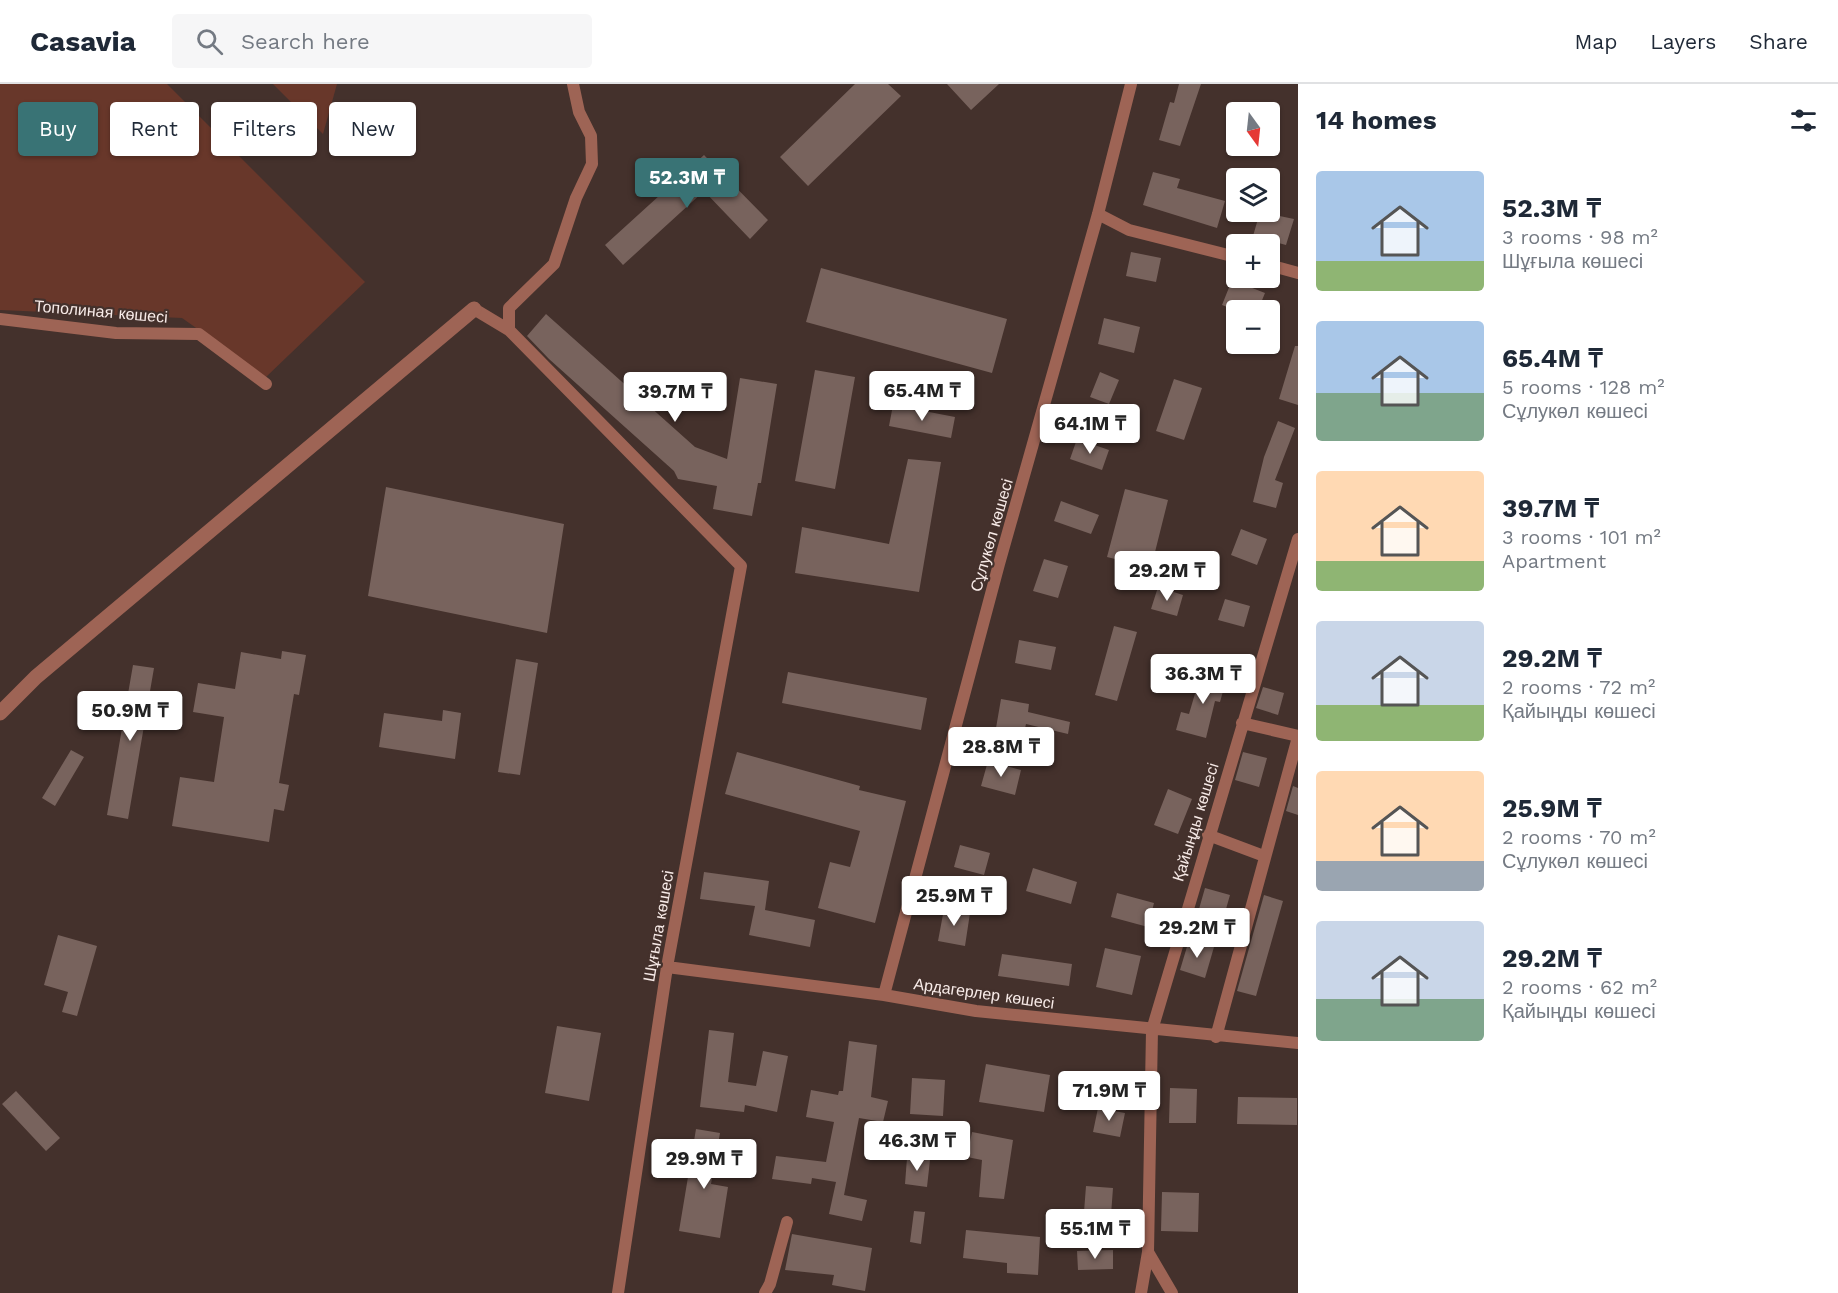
<!DOCTYPE html>
<html lang="en">
<head>
<meta charset="utf-8">
<style>
	:root { --surface:#fff; --page:#f6f6f7; --text:#1f2937; --muted:#747a83; --line:#e0e1e3; --accent:#397375 }
	body { margin:0; font-family:"Work Sans",sans-serif; background:var(--page); color:var(--text); height:100vh; display:flex; flex-direction:column; font-size:22px; white-space:nowrap }
	* { box-sizing:border-box; margin:0 }
	p { font-size:20px; color:var(--muted) }
	.icon { flex:none; width:33px; height:33px; fill:none; stroke:currentColor; stroke-width:2; stroke-linecap:round; stroke-linejoin:round }
	.map { position:relative; flex:1; overflow:hidden }
	.details { display:flex; flex-direction:column; background:var(--surface); width:540px }
	.details>* { flex:none }
	.guide { position:absolute; left:18px; top:18px; width:570px; height:54px; display:flex; gap:12px }
	.needle { width:39px; rotate:165deg }
	.tools { position:absolute; left:1226px; top:18px; display:grid; gap:12px }
	.tools a { display:grid; place-items:center; width:54px; height:54px; border-radius:6px; background:var(--surface); box-shadow:0 2px 4px #0004; font-size:30px }
	.price { position:absolute; translate:-50% -51px; padding:0 14px; border-radius:6px; background:#fff; color:#222; font-size:20px; line-height:39px; filter:drop-shadow(0 2px 3px #0008) }
	.price::after { content:''; position:absolute; left:50%; top:36px; width:18px; height:14px; margin-left:-9px; background:inherit; clip-path:polygon(0 0,100% 0,50% 100%) }
	.price.on { background:var(--accent); color:#fff }
	ul { padding:0; list-style:none }
	li { display:flex; align-items:center; gap:18px; height:150px; padding:0 18px }
	li span { display:grid; place-items:center; flex:none; width:168px; height:120px; border-radius:6px; color:#555 }
	li>.icon { margin-inline-start:auto }
	span .icon { width:72px; height:72px; fill:#fffc; stroke-width:1 }
	li b { font-size:26px }
	h2 { display:flex; justify-content:space-between; align-items:center; height:72px; padding:0 18px; font-size:26px }
	.chip { padding:0 21px; border-radius:6px; background:var(--surface); box-shadow:0 2px 4px #0004; font-size:21px; line-height:54px }
	.chip.on { background:var(--accent); color:#fff }
	header { display:flex; align-items:center; gap:36px; box-sizing:border-box; height:84px; padding:0 30px; background:var(--surface); border-bottom:2px solid var(--line) }
	header strong { font-size:28px }
	nav { display:flex; gap:33px; margin-inline-start:auto; font-size:21px }
	.search { width:420px; height:54px; background:var(--page); display:flex; align-items:center; gap:15px; box-sizing:border-box; padding:0 21px; border-radius:6px; color:var(--muted); font-size:22px }
	main { display:flex; flex:1; min-height:0 }
	.map>svg:first-child { display:block }
	.green { fill:#68372a }
	.building { fill:#78635d }
	.lines { fill:none; stroke-linecap:round; stroke-linejoin:round }
	.minor { stroke:#9e6455; stroke-width:12 }
	.tertiary { stroke:#9e6455; stroke-width:15 }
	.labels { text-anchor:middle; stroke-width:4.5; stroke-linejoin:round; paint-order:stroke }
	.street-label { font-size:16px; fill:#f7eae7; stroke:#44312c }
</style>
</head>
<body>
<header>
<strong>Casavia</strong>
<div class="search"><svg class="icon" aria-label="search" viewBox="0 0 24 24"><circle cx="10" cy="10" r="6"/><path d="M15 15l6 6"/></svg>Search here</div>
<nav><a>Map</a><a>Layers</a><a>Share</a></nav>
</header>
<main>
<div class="map">
<svg width="1298" height="1209" viewBox="0 0 1298 1209">
	<rect width="100%" height="100%" fill="#44312c"/>
	<path class="green" d="M0,0H167L365,198L266,293L182,234L0,226Z
		M273,0H337L323,50Z"/>
	<path class="building" d="M855,0H888L901,12L808,102L780,73Z
		M947,0H999L971,26Z
		M1179,0H1201L1180,62L1159,56L1170,18L1174,19Z
		M704,71L768,136L750,155L704,107L623,181L605,161Z
		M1153,88L1180,95L1177,104L1225,117L1217,144L1143,121Z
		M1260,128L1294,135L1286,161L1253,152Z
		M1131,168L1161,174L1156,198L1126,192Z
		M821,184L1007,235L992,289L806,238Z
		M1232,196L1265,209L1258,226H1235L1222,221Z
		M546,230L695,363L727,375L740,294L777,300L761,399H758L752,432L713,425L717,402L678,395L674,387L549,275L527,252Z
		M1104,234L1140,243L1134,269L1098,260Z
		M1295,262H1298V321L1279,315Z
		M815,286L855,293L835,405L795,397Z
		M1100,288L1119,296L1109,320L1090,313Z
		M1174,295L1202,304L1184,356L1156,347Z
		M893,321L955,333L951,354L889,342Z
		M1278,337L1295,344L1275,396L1283,399L1276,424L1253,418L1264,373Z
		M1077,355L1109,366L1102,386L1070,375Z
		M908,375L941,378L919,508L795,489L802,443L889,460Z
		M386,403L564,440L547,549L368,512Z
		M1125,405L1168,416L1151,484L1107,473Z
		M1061,417L1099,431L1091,450L1054,437Z
		M1241,445L1267,455L1257,481L1231,471Z
		M1044,475L1068,482L1058,514L1033,507Z
		M1158,503L1183,511L1177,532L1151,525Z
		M1225,515L1250,522L1244,543L1218,536Z
		M1114,542L1137,548L1117,617L1095,611Z
		M1019,556L1056,563L1051,586L1015,579Z
		M282,567L306,571L299,611L294,610L279,699L289,701L284,727L274,725L269,758L172,742L180,693L214,698L224,633L193,628L198,599L235,605L241,568L281,575Z
		M516,575L538,579L520,691L498,688Z
		M133,581L154,584L128,735L107,731Z
		M1202,586L1227,593L1220,618L1215,617L1206,654L1176,646L1181,628L1189,630Z
		M788,588L927,614L921,646L782,619Z
		M1263,603L1284,609L1278,631L1256,624Z
		M1001,615L1029,620L1028,628L1070,638L1068,650L1026,640L1024,649L996,644Z
		M443,626L461,629L455,675L379,663L384,629L442,637Z
		M71,666L84,673L55,722L42,714Z
		M737,668L860,702L859,706L906,717L875,839L818,824L830,778L850,783L860,747L725,710Z
		M1243,668L1267,674L1259,703L1235,696Z
		M988,677L1021,686L1015,711L981,702Z
		M1293,702L1298,704V731L1286,727Z
		M1168,705L1192,715L1178,750L1154,741Z
		M960,761L990,769L984,791L954,783Z
		M1033,784L1077,798L1071,820L1026,807Z
		M704,788L769,797L765,826L815,836L810,863L749,851L755,822L700,815Z
		M1205,804L1230,811L1224,832L1199,825Z
		M1117,809L1154,819L1148,843L1111,833Z
		M1264,811L1283,817L1256,912L1237,907Z
		M944,825L970,829L965,862L938,857Z
		M58,851L97,862L77,932L62,928L68,908L44,901Z
		M1189,856L1214,863L1205,894L1180,886Z
		M1105,864L1141,872L1132,911L1096,903Z
		M1002,870L1072,880L1069,902L998,892Z
		M557,942L601,949L589,1017L545,1009Z
		M709,946L734,949L728,998L756,1002L763,967L788,972L777,1028L745,1021L744,1028L700,1023Z
		M849,957L877,961L871,1013L888,1017L883,1038L859,1034L844,1111L867,1116L862,1137L829,1130L836,1098L812,1094L811,1100L772,1095L776,1072L826,1078L834,1038L806,1033L811,1006L838,1011L839,1007H843Z
		M986,980L1050,991L1044,1028L979,1018Z
		M912,994L945,996L943,1032L910,1030Z
		M1170,1004L1197,1005L1196,1039H1169Z
		M16,1007L60,1054L46,1067L2,1020Z
		M1238,1013L1297,1014V1041L1237,1040Z
		M1098,1024L1125,1029L1120,1053L1093,1048Z
		M696,1045L720,1049L711,1100L728,1103L720,1154L679,1147Z
		M972,1048L1013,1056L1004,1115L979,1113L982,1076L967,1073Z
		M907,1074L930,1076L927,1103L905,1100Z
		M1086,1102L1113,1104L1111,1131L1084,1128Z
		M1162,1108L1199,1109L1198,1148L1161,1147Z
		M914,1127L925,1128L921,1160L910,1158Z
		M966,1146L1040,1153L1038,1191L1007,1189V1179L963,1174Z
		M792,1150L872,1164L865,1207L832,1201L834,1191L785,1186Z
		M1113,1166V1185L1078,1186L1077,1167Z"/>
	<g class="lines">
		<path class="minor" d="M1098,130L1129,146L1236,173
			M1269,181L1298,189
			M474,225L509,246L741,482L667,883L618,1209
			M0,235L116,249L199,250L266,300
			M509,246V224L554,180L576,114L592,80L591,52L579,28L573,0
			M1242,639L1298,652
			M1208,751L1264,772
			M667,883L884,911L976,927L1298,959
			M884,911L999,480L1098,130L1131,0
			M1216,953L1298,653
			M765,1209L770,1200L787,1138
			M1141,1209L1148,1168
			M1172,1209L1148,1168L1152,946L1298,455"/>
		<path class="tertiary" d="M0,629L36,593L474,225"/>
	</g>
	<g class="labels">
		<g class="street-label">
			<text transform="translate(101 227) rotate(5)" y="6">Тополиная көшесі</text>
			<text transform="translate(991 451) rotate(-74)" y="6">Сұлукөл көшесі</text>
			<text transform="translate(1195 738) rotate(-73)" y="6">Қайыңды көшесі</text>
			<text transform="translate(658 842) rotate(-80)" y="6">Шұғыла көшесі</text>
			<text transform="translate(984 909) rotate(8)" y="6">Ардагерлер көшесі</text>
		</g>
	</g>
</svg>
<div class="tools">
<a><svg class="needle" viewBox="-14 -14 28 28"><path d="M0-13l5 13h-10z" fill="#e53935"/><path d="M0 13l5-13h-10z" fill="#747a83"/></svg></a>
<a><svg class="icon" aria-label="layers" viewBox="0 0 24 24"><path d="M12 4l9 5-9 5-9-5zM3 14l9 5 9-5"/></svg></a>
<a>+</a>
<a>−</a>
</div>
<b class="price on" style="left:687px;top:125px">52.3M ₸</b>
<b class="price" style="left:922px;top:338px">65.4M ₸</b>
<b class="price" style="left:675px;top:339px">39.7M ₸</b>
<b class="price" style="left:1090px;top:371px">64.1M ₸</b>
<b class="price" style="left:1167px;top:518px">29.2M ₸</b>
<b class="price" style="left:1203px;top:621px">36.3M ₸</b>
<b class="price" style="left:130px;top:658px">50.9M ₸</b>
<b class="price" style="left:1001px;top:694px">28.8M ₸</b>
<b class="price" style="left:954px;top:843px">25.9M ₸</b>
<b class="price" style="left:1197px;top:875px">29.2M ₸</b>
<b class="price" style="left:1109px;top:1038px">71.9M ₸</b>
<b class="price" style="left:917px;top:1088px">46.3M ₸</b>
<b class="price" style="left:704px;top:1106px">29.9M ₸</b>
<b class="price" style="left:1095px;top:1176px">55.1M ₸</b>
<div class="guide">
<a class="chip on">Buy</a>
<a class="chip">Rent</a>
<a class="chip">Filters</a>
<a class="chip">New</a>
</div>
</div>
<section class="details">
<h2>14 homes<svg class="icon" aria-label="filters" viewBox="0 0 24 24"><path d="M4 7h16M4 17h16"/><circle cx="9" cy="7" r="2"/><circle cx="15" cy="17" r="2"/></svg></h2>
<ul>
<li><span style="background:linear-gradient(#a9c7e8 75%,#8fb573 0)"><svg class="icon" aria-label="home" viewBox="0 0 24 24"><path d="M3 11l9-7 9 7M6 9v11h12V9"/></svg></span><div><b>52.3M ₸</b><p>3 rooms · 98 m²</p><p>Шұғыла көшесі</p></div></li>
<li><span style="background:linear-gradient(#a9c7e8 60%,#7fa58c 0)"><svg class="icon" aria-label="home" viewBox="0 0 24 24"><path d="M3 11l9-7 9 7M6 9v11h12V9"/></svg></span><div><b>65.4M ₸</b><p>5 rooms · 128 m²</p><p>Сұлукөл көшесі</p></div></li>
<li><span style="background:linear-gradient(#ffd9b3 75%,#8fb573 0)"><svg class="icon" aria-label="home" viewBox="0 0 24 24"><path d="M3 11l9-7 9 7M6 9v11h12V9"/></svg></span><div><b>39.7M ₸</b><p>3 rooms · 101 m²</p><p>Apartment</p></div></li>
<li><span style="background:linear-gradient(#c9d6e8 70%,#8fb573 0)"><svg class="icon" aria-label="home" viewBox="0 0 24 24"><path d="M3 11l9-7 9 7M6 9v11h12V9"/></svg></span><div><b>29.2M ₸</b><p>2 rooms · 72 m²</p><p>Қайыңды көшесі</p></div></li>
<li><span style="background:linear-gradient(#ffd9b3 75%,#9aa5b1 0)"><svg class="icon" aria-label="home" viewBox="0 0 24 24"><path d="M3 11l9-7 9 7M6 9v11h12V9"/></svg></span><div><b>25.9M ₸</b><p>2 rooms · 70 m²</p><p>Сұлукөл көшесі</p></div></li>
<li><span style="background:linear-gradient(#c9d6e8 65%,#7fa58c 0)"><svg class="icon" aria-label="home" viewBox="0 0 24 24"><path d="M3 11l9-7 9 7M6 9v11h12V9"/></svg></span><div><b>29.2M ₸</b><p>2 rooms · 62 m²</p><p>Қайыңды көшесі</p></div></li>
</ul>
</section>
</main>
</body>
</html>
